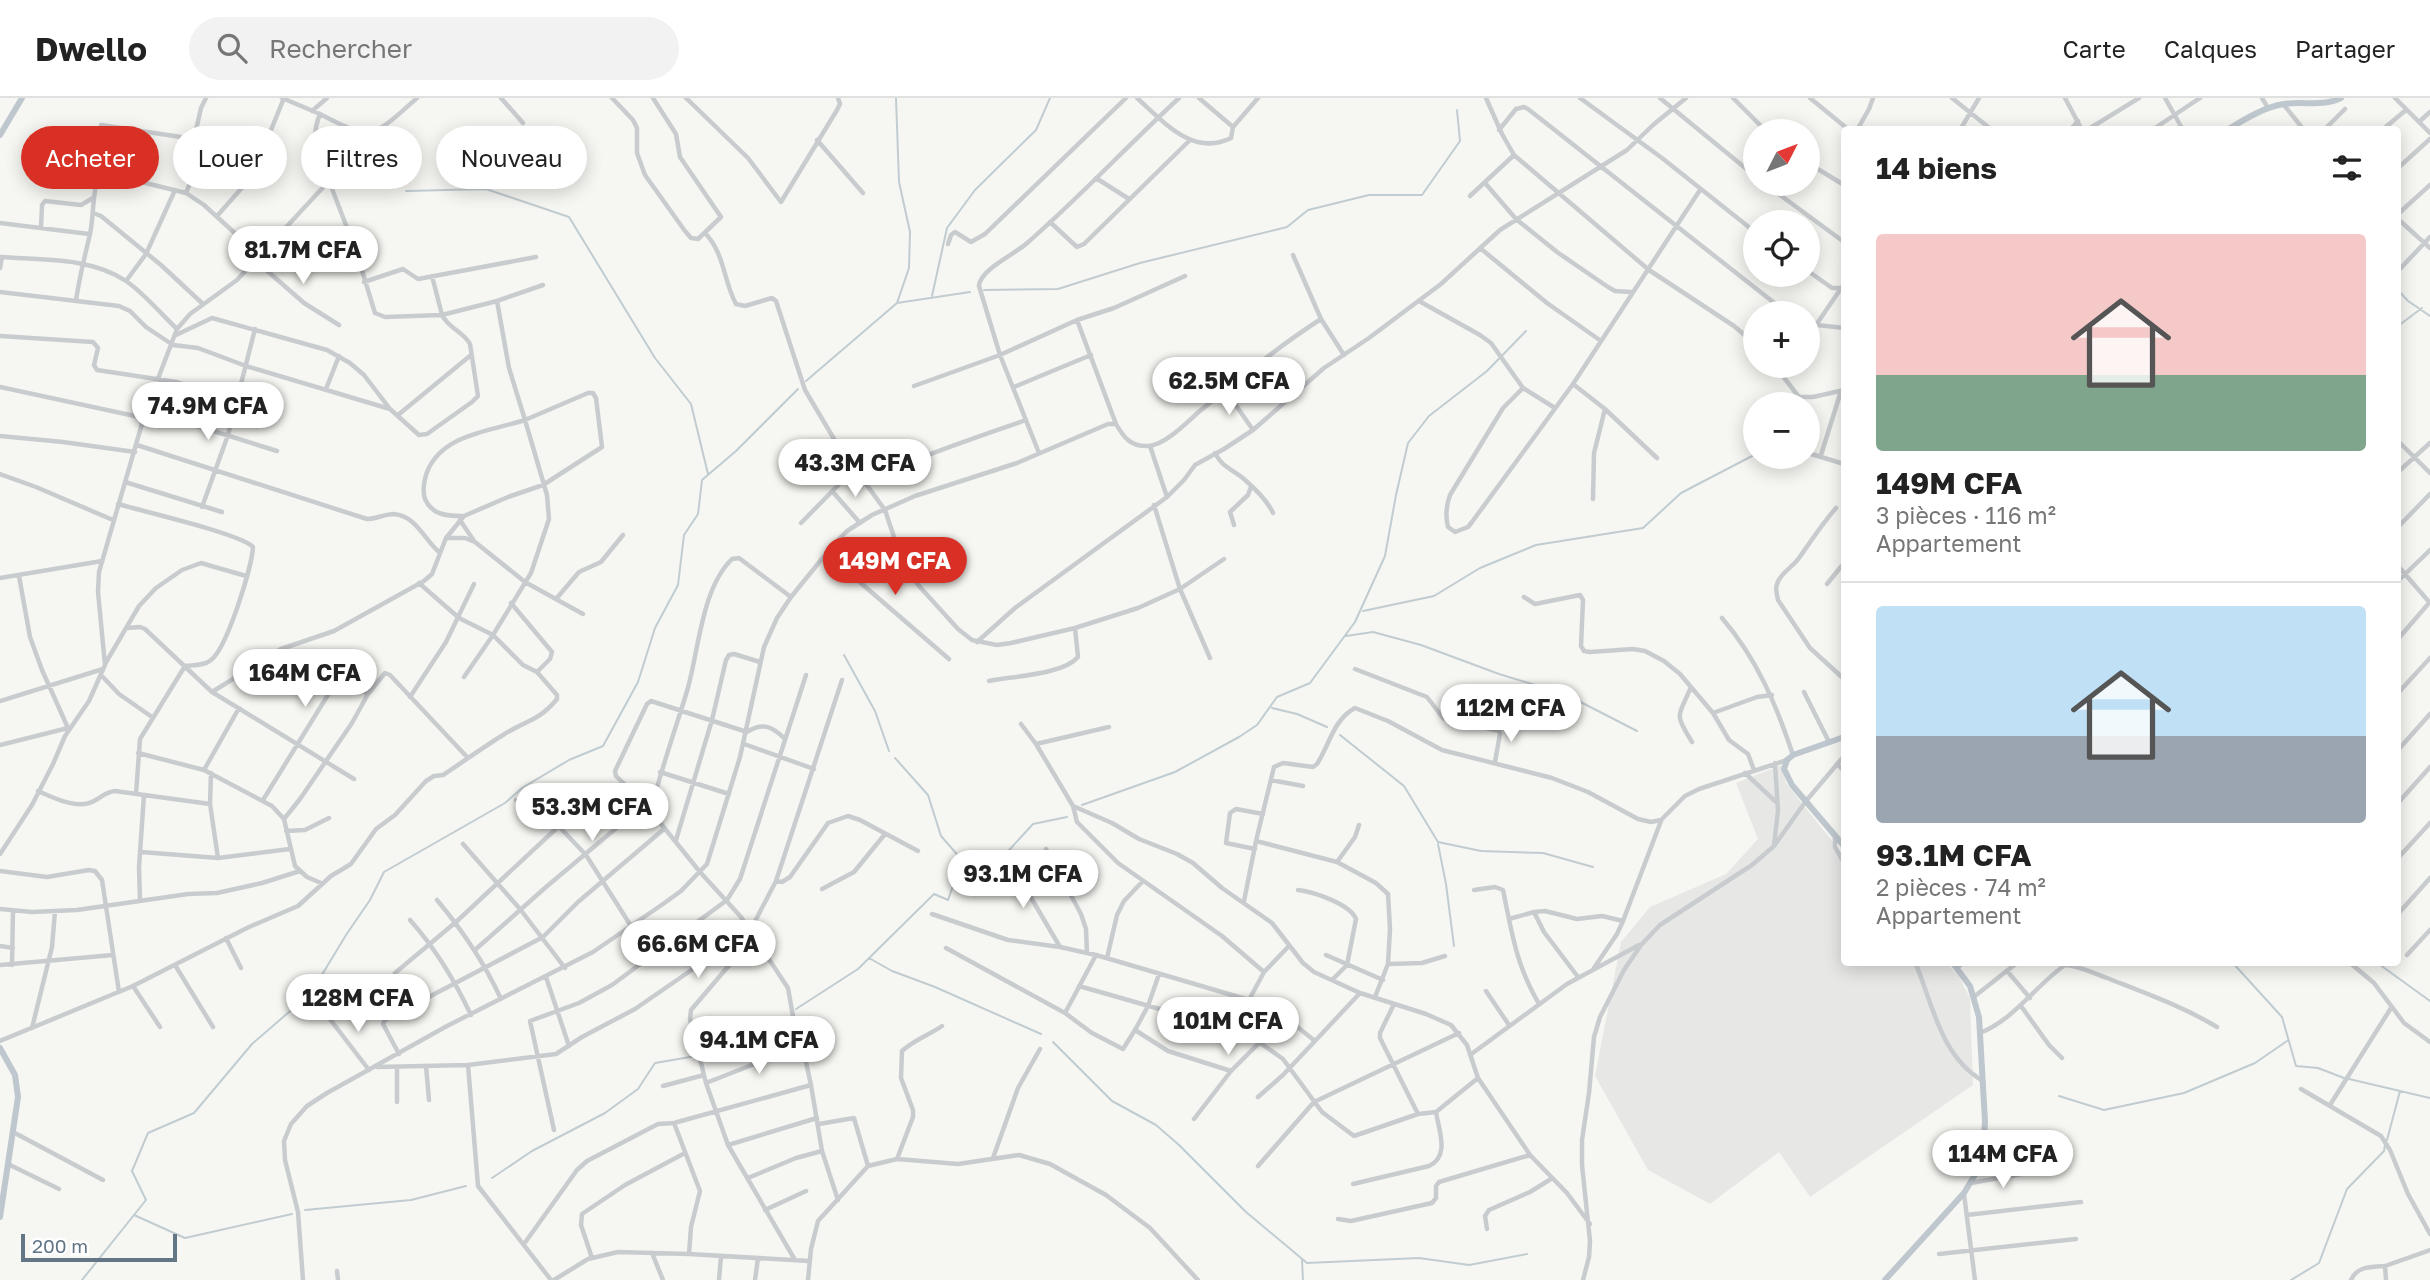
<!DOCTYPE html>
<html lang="fr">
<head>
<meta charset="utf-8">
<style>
	:root { --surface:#fff; --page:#f2f2f2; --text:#222; --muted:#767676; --line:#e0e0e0; --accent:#d93025 }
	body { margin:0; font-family:"Golos Text",sans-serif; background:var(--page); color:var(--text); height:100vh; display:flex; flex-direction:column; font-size:26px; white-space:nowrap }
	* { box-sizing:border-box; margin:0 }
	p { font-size:23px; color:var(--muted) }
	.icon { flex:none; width:38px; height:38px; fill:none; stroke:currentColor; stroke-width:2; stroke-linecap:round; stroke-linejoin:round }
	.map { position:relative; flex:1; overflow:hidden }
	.side { position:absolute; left:1841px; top:28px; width:560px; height:840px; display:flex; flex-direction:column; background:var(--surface); border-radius:7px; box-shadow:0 4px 18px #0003 }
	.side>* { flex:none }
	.banner { position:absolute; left:21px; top:28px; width:665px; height:63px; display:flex; gap:14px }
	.needle { width:46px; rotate:48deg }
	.tools { position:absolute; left:1743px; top:21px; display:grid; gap:14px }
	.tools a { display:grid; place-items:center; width:77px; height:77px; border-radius:50%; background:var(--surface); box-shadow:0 4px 18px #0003; font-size:35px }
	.scale { position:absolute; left:21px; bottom:18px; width:156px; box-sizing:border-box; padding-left:7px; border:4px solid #637686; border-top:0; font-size:19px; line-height:24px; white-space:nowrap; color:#637686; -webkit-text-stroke:5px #fff; paint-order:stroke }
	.price { position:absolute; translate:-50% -60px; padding:0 16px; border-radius:24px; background:#fff; color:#222; font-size:23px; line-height:46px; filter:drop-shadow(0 2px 4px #0008) }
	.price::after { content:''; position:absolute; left:50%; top:42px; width:21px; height:16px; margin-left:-10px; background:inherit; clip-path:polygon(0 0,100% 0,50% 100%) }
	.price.selected { background:var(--accent); color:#fff }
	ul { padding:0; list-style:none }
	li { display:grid; align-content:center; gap:14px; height:371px; padding:0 35px }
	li+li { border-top:2px solid var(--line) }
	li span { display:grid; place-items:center; height:217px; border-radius:7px; color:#555 }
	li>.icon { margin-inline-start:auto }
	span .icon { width:126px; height:126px; fill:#fffc; stroke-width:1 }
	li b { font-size:30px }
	h2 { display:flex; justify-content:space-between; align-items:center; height:84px; padding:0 35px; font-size:30px }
	.chip { padding:0 24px; border-radius:32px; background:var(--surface); box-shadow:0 4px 18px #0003; font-size:24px; line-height:63px }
	.chip.selected { background:var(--accent); color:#fff }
	header { display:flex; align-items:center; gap:42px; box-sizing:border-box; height:98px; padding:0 35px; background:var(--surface); border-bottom:2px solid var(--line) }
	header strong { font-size:33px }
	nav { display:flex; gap:38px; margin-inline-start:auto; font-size:24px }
	.search { width:490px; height:63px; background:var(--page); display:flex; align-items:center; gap:18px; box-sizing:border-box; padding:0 24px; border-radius:38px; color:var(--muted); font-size:26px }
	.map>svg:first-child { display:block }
	.built { fill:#e7e8e6 }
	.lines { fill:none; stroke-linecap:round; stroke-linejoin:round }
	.stream { stroke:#c1ccd1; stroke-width:2 }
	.street { stroke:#c9cccf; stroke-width:4.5 }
	.secondary { stroke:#bfc7ce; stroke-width:6 }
</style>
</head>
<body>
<header>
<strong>Dwello</strong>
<div class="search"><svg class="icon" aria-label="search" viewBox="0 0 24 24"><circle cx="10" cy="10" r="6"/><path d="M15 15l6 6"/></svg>Rechercher</div>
<nav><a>Carte</a><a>Calques</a><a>Partager</a></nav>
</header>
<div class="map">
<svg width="2430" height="1182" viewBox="0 0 2430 1182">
	<rect width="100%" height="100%" fill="#f6f7f2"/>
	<path class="built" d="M1781,667L1786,685L1844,758V864L1946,865L1958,877L1970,900L1973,987L1810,1099L1779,1054L1710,1106L1648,1072L1595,978L1621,844L1650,809L1726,776L1758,741L1736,685Z"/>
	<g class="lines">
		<path class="stream" d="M896,0L899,84L910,134L909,170L897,205
			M406,93L486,91L569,119L655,260L691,306L708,376
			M984,192L1058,191L1140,165L1287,129L1308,112L1369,97H1422L1460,43L1457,12
			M2398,192L2408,203L2430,218
			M932,198L947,130L975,92L1036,32L1050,0
			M2398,228L2422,210
			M806,283L897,205L970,194
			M1363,513L1434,498L1480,470L1536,447L1643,430L1681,395L1754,357
			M1346,538L1373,534L1421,547L1499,576L1565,596L1637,633
			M844,557L875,613L889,653
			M1272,610L1297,616L1327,629
			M1340,637L1404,688L1438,744L1481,753L1543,755L1593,769
			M895,660L928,697L941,738L962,762
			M1082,707L1175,674L1239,639L1257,627L1277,599L1310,585L1355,524L1385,458L1396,397L1408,345L1429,318L1487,273L1526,233
			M1438,746L1446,786L1454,848
			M869,860L892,873L935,889L1041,936
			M2232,864L2282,919L2296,968L2318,970L2344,980
			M2376,864L2430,903
			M796,911L858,871L934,796L948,802L962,762H1000L1033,726L1067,719
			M1053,944L1112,1003L1156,1027L1179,1047L1246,1114L1307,1165L1419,1160L1469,1167L1527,1156
			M703,959L786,920
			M2349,981L2430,1000
			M2059,998L2104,1012L2184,995L2255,965L2287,943
			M2387,1042L2400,993
			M492,1080L532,1053L605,1015L638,991L655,965L696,958
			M305,1112L411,1102L466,1088
			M134,1117L185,1140L292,1116
			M1302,1162L1303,1182
			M82,1182L146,1102L132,1073L148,1035L194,1015L252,946L311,895L346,837L370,802L384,774L505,705L522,690L569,662L603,648L638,584L655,530L678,487L684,437L698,416L702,382L736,353L798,291
			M2291,1182L2319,1165L2347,1091L2384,1053L2385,1047"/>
		<path class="street" d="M282,0L320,16
			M501,0L523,25
			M612,0L633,22L637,30V55L645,77L685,133L691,140L698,141L721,119L680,59L676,36L653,0
			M686,0L748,60L781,104L837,12L840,6L838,0
			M1137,0C1164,24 1193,59 1231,40L1233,29L1258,0
			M1199,0L1233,29
			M1486,0L1502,36L1514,57L1649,172L1734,228L1755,246
			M1580,0L1662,60L1755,134
			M1660,0L1755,78
			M1733,0L1766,33
			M1810,0L1849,32
			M1952,0L1992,32
			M2065,0L2082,32
			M2165,0L2183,32
			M2262,0L2268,10
			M2395,0L2430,35
			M2284,7L2304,32
			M312,13L327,0
			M2419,24L2430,14
			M101,27L194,41
			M1499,32L1516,11L1524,9L1528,11L1787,215
			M1857,32L1869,11L1873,0
			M1960,32L1979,0
			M2070,32L2078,23
			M2087,32L2139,0
			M2152,32L2200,0
			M2324,32L2345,11
			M2382,32L2406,12
			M817,42L863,95
			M204,50L247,84L217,118
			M1808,65L1844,87
			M2398,70L2430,41
			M1096,80L1129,101
			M247,84L270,49L271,32L284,0
			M1485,85L1516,121L1557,154L1608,189L1615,193L1631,194
			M1765,86L1844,144
			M186,95L204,50L194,41L201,10L206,0
			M1470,98L1514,57
			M93,115L101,118L161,167L203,206
			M2398,116L2430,87
			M2398,121L2430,150
			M1050,124L1077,149L1084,146L1189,43
			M0,125L89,136
			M41,130L42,107L45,103L81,107L93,100
			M705,135C725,156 723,182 736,206L745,208L772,200L776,203L805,292L837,346L885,412L904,469L920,489L958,531L972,542L997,547L1011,545L1075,530L1138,510L1180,491L1224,461
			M948,146L951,137L955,134L971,144L985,136L1126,0
			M1480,150L1547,205L1601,243
			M1293,157L1321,221L1344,257
			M0,159C41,162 91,159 126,183C145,196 161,216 177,231
			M256,163L304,205L339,227
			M0,170L2,159
			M1808,173L1832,190H1842
			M2398,173L2430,139
			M432,178L442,217L497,203L543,187
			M126,183L146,156L175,92
			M364,184L403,171L418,181L536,159
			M0,194L119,208L130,213L146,229L173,247L198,250L246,268L390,311
			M76,203C79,180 85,158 90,136C94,117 92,98 98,80L113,77L186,95L204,107L260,158
			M1419,203L1480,237L1491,245L1523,290L1555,310
			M1077,222L1116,326
			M1808,226L1844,230
			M1816,227L1844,186
			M176,237L212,220L327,252L350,265L364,277L390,311L419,337L427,336L472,304L478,298L470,246C463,233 449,231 442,217L385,219L375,215L356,153L329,83
			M0,238L93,244L98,250L94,267L97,272L176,284L278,318
			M1775,268L1799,299H1813L1844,292
			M1573,286L1605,311L1657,360
			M914,288L1000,257L1077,222L1114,210L1185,178
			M0,289L144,320
			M1014,289L1091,257
			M1523,290L1503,310L1450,397C1446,408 1445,417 1448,429L1455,434L1468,429L1472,424L1573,286L1700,92
			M326,291L339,258
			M1226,293L1253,332
			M146,312L277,353
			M398,317L471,257
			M0,338L63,344L135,354
			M2398,343L2430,375
			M137,347L367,421C376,421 385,416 394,416C416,418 424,441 439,454
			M1150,348L1167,399
			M1039,355L1000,257L979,188C980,172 1013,157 1026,146C1079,100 1127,48 1179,0
			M1215,355C1222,369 1232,371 1244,381C1255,391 1267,402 1273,415
			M1808,355L1844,366
			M1821,357L1841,293
			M2398,374L2430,345
			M0,376L36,389L113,422
			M125,384L222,414
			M865,384C917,359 972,341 1026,322
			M832,393L860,425
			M1593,401L1594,355L1605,311
			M118,406C141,413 242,436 253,449C252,469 227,550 211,562C204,568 194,567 185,568L140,641L136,696
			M1154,407L1180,491L1210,560
			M202,409L228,337L255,231
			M1836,410C1822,426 1811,443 1799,460C1793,469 1780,475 1777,486C1775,491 1777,497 1778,502L1810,550L1844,581
			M462,418C447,418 432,417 425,401C422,392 424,383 427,374C442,336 491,333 525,322L547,397L549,421L531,475L493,537L464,579
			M460,422L474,443
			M801,425L855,370
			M1234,427L1230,414L1248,397L1251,389
			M2398,429L2430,396
			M446,440H465L475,444L525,484L583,516
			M826,455L949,561
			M2398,468L2430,505
			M19,478L30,539L42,572L68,630
			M0,480L102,463
			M2398,483L2430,452
			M1827,486L1844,465
			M1524,499L1535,506L1580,497L1583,502L1581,548L1584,553L1590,554L1633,551L1645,553L1664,563L1680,576L1713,615L1729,642L1748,656L1754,672
			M556,501L579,474L601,464L623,437
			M511,505L552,554L550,561L537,574
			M1722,520C1757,561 1776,606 1793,657
			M127,530L140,529L145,531L212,594L354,681
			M2398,541L2429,505
			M977,544L1015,510L1167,399L1184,382L1195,367L1224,351L1253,332L1324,270L1369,240L1441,186L1500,132L1627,52L1653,27L1686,0
			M105,566L139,508L156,490L182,472L201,465L246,478
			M1355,571L1427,599L1443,620L1499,633L1500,636L1495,664
			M101,577L119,596L152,619
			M989,583C1012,578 1063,577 1078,559L1075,530
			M1691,589C1678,620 1674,615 1692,644
			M212,594L281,551L334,533L424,483L432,476L446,440L464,418L508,399L543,387L602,349L596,300L593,295H588L525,322L509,270L497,203
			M1804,594L1829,644
			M2398,595L2430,560
			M410,599L446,544L474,486
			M0,603L103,571
			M1713,615L1757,599L1772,597
			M1021,626L1036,646L1073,708L1112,725L1139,741L1177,756L1193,765L1222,790L1272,825L1303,865L1314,874L1360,895L1426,916L1451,927L1467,947L1478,980L1530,1057L1567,1095L1590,1126
			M785,641C772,628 762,624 747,634L651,603L647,606L615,673L616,678L645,706L700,774L741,819L788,890L797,941L806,964L811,987L822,1053L838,1102
			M744,646L814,671
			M1036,646L1109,629
			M0,647L68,630
			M2398,652L2430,616
			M138,655L204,672L272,708L284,721L295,768L307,779L321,785
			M1837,666L1844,673
			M204,672L239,610
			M660,674L729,696
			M211,675L210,706L218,760
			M1745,675L1775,703
			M1271,682L1303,688
			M38,693C54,700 78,712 94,703C102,699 105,694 115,693L210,706
			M263,702L339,579L368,596
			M516,702L549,718L586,757L631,828
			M2398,705L2430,669
			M1073,708L1077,724L1118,765L1222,838L1264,874
			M651,712C661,671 675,633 687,593C699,553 701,491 732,461L739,460L791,499
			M284,721L300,701L352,625L368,596L385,575L390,577L468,660
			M286,733L305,732L329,720
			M1835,739V749L1844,765
			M676,742L712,622L726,562L729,557L734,556L760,564
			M1256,743L1274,669L1283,665L1313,669L1317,666C1330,646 1333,622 1355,610L1388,623L1442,652L1552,680L1588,694L1638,721L1651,724L1661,722L1685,698L1699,691L1787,662
			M463,746L520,811L565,870
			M1774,747L1778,713L1775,665
			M1046,751L1081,816L1086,831L1087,855
			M1255,751L1226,745L1230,715L1236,711L1263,716
			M141,754L218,760L290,751
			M0,756L32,707L53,666L65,638L89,603L105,567L98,494L99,474L146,312L177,231L190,216L237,182L329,83C319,59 309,42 320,16C373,44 373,39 417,0
			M2398,760L2430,725
			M1009,762L1060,849
			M1337,764L1355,739L1359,727
			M0,773L47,779L89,772L95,773L102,782L119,894
			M776,783L782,784L790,779L828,725L848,718L860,722L918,753
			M822,791L854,774L885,736
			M1298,792C1314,794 1350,806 1356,821L1347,867L1332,882
			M1474,792L1495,789L1503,792C1512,835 1516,867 1539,906
			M140,802L139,769L144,697
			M437,802C463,833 484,864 501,901
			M1244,803L1256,743L1337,764L1376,785L1388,796L1390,831L1388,866L1375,899
			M0,811L32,814L77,812L188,796L217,795L262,785L300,773
			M1534,814L1544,834L1578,879
			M932,816L1008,842L1060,849L1096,857L1249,902L1285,919L1315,943L1360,895
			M2398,816L2430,780
			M1509,821L1534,814L1545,813L1577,821L1602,818L1623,823
			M410,822C436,851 454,881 471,917
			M754,838L691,912L690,921L706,985L728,1047L795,1162
			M226,840L241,870
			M0,848L13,850
			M946,850L1065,915L1092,935L1123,951L1135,932
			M476,851L546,789L645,706
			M1326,857L1383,882
			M2407,857L2430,832
			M1107,860L1117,817L1124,803L1142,784
			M1915,864C1933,906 1940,958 1983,983
			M2349,864L2374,885L2404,925L2430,944
			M1388,866L1422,865L1445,858
			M0,867L113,857
			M12,867L13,813
			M175,867L213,929
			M1594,870L1617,836L1623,823L1661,723
			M1957,870L1964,864
			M2008,874L2030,900
			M395,875L456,824L559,728
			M1159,876L1148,908L1135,932L1168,953L1231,973
			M546,879L569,948
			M133,888L160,929
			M1079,888L1163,912L1259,944L1283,961L1322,1014L1354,1038L1418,1016L1436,1014L1478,980
			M366,890C390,886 393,892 407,910
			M1486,893L1509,927
			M1975,898L2018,864
			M1249,902L1264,874L1289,848
			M1394,906L1380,935V940L1418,1016
			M2021,908L2049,947L2062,960
			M1065,915L1096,857
			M326,916L369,972
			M32,930L52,849L55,813
			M1980,935C2016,920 2035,888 2065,867C2080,868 2093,875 2107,880C2145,895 2182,908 2217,929
			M0,943L133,888L249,829L298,808L331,778L351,766L376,731L395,717L426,683L434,678L443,677C463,664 482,650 503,637C526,622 538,624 557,601V597L537,574L523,567L493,537L459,520L419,485
			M399,956L383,926L385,922L543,839L578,804L664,731
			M1470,957L1567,886L1639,847
			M468,967L478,1088L551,1182
			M426,968L429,1002
			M377,969L468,967L556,956L582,939L635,911L751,831L776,783L842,582
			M706,985L757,965L797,941
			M663,988L704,977
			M2301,991L2381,1038L2390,1052L2408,1096L2430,1136
			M1258,999L1283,977L1315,943
			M397,1004V969
			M2330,1007L2391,910
			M1194,1021L1231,973L1285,919
			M674,1025L700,1093L691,1129L689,1156
			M819,1026L854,1020L868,1068
			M554,1032L530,923L579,905L612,887L727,802L740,781L806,577
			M13,1034L103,1082
			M1985,1045L2011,1042
			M728,1047L817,1020
			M993,1060L1018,990L1040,951
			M897,1061L913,1019V1012L901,980L902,953C914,942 929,937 942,928
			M8,1066L59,1091
			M1258,1068L1314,1004L1459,935
			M748,1080L796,1060L822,1053
			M1971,1085L2032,1074
			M1353,1086L1429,1068C1450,1058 1439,1033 1436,1014
			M1964,1096L1975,1182
			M765,1112L806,1093
			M1967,1117L2081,1104
			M1338,1121L1351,1123L1432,1105L1436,1100V1088L1439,1084L1530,1057
			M1487,1131L1485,1118L1489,1112L1530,1094L1551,1081
			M524,1146L577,1072L587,1063L658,1026L674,1025L811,987
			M652,1155L663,1182
			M1939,1156L2076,1141
			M592,1160L581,1127L582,1116L625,1087L685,1055
			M337,1173L338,1182
			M303,1182L298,1114L285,1062L284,1043L291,1026L307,1008L327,995L447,928L593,854L663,806L681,793L707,766L740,659L764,549L777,520L791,499L834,446L847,433L872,417L915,398L1017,365L1108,326H1116C1124,340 1131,349 1149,348C1167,346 1188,323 1201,312C1240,280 1279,248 1321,221
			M554,1182L588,1161L618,1154L689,1156L809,1163
			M719,1182L721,1158
			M755,1182L758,1160
			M808,1182L811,1151L818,1123L868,1068L897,1061L958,1066L1019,1057L1050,1066L1106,1097L1150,1130L1198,1182
			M1583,1182L1589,1159L1590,1143L1582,1067V1042L1589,995L1594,939L1600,919L1624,872L1641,847L1660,827L1752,767L1774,748L1806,703L1844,658
			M2351,1182C2357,1168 2371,1169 2385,1168
			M2386,1182L2385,1168L2430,1152"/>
		<path class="secondary" d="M2227,32C2245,21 2264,9 2284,6C2303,3 2323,9 2341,0
			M0,37L22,0
			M1844,639L1793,657L1787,662L1784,671L1792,687L1844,748
			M0,950L15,977L18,999L0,1119
			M1885,1182L1964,1095L1976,1075L1983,1057L1985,1023L1979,919L1970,888L1952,864"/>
	</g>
</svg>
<div class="tools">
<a><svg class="needle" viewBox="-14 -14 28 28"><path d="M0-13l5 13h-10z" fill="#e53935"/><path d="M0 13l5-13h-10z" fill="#767676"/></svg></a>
<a><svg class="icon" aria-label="locate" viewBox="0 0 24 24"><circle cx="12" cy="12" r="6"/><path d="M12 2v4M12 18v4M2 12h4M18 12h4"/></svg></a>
<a>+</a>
<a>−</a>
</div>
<div class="scale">200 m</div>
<b class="price" style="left:303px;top:188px">81.7M CFA</b>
<b class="price" style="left:1229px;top:319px">62.5M CFA</b>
<b class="price" style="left:208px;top:344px">74.9M CFA</b>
<b class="price" style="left:855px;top:401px">43.3M CFA</b>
<b class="price selected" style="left:895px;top:499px">149M CFA</b>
<b class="price" style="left:305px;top:611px">164M CFA</b>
<b class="price" style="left:1511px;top:646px">112M CFA</b>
<b class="price" style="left:592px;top:745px">53.3M CFA</b>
<b class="price" style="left:1023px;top:812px">93.1M CFA</b>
<b class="price" style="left:698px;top:882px">66.6M CFA</b>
<b class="price" style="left:358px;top:936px">128M CFA</b>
<b class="price" style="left:1228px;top:959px">101M CFA</b>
<b class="price" style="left:759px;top:978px">94.1M CFA</b>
<b class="price" style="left:2003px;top:1092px">114M CFA</b>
<div class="banner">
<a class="chip selected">Acheter</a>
<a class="chip">Louer</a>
<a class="chip">Filtres</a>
<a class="chip">Nouveau</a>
</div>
<section class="side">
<h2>14 biens<svg class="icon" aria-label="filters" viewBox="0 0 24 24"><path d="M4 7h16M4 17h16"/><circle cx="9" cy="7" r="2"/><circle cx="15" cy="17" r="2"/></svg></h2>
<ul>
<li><span style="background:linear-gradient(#f6c9c9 65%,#7fa58c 0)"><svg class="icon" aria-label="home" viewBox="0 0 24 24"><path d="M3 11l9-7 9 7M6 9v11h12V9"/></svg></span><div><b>149M CFA</b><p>3 pièces · 116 m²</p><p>Appartement</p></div></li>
<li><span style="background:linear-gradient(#bfe0f5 60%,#9aa5b1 0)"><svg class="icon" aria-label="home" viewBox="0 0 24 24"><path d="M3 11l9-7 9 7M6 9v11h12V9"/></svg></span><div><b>93.1M CFA</b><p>2 pièces · 74 m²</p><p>Appartement</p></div></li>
</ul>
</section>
</div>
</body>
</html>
